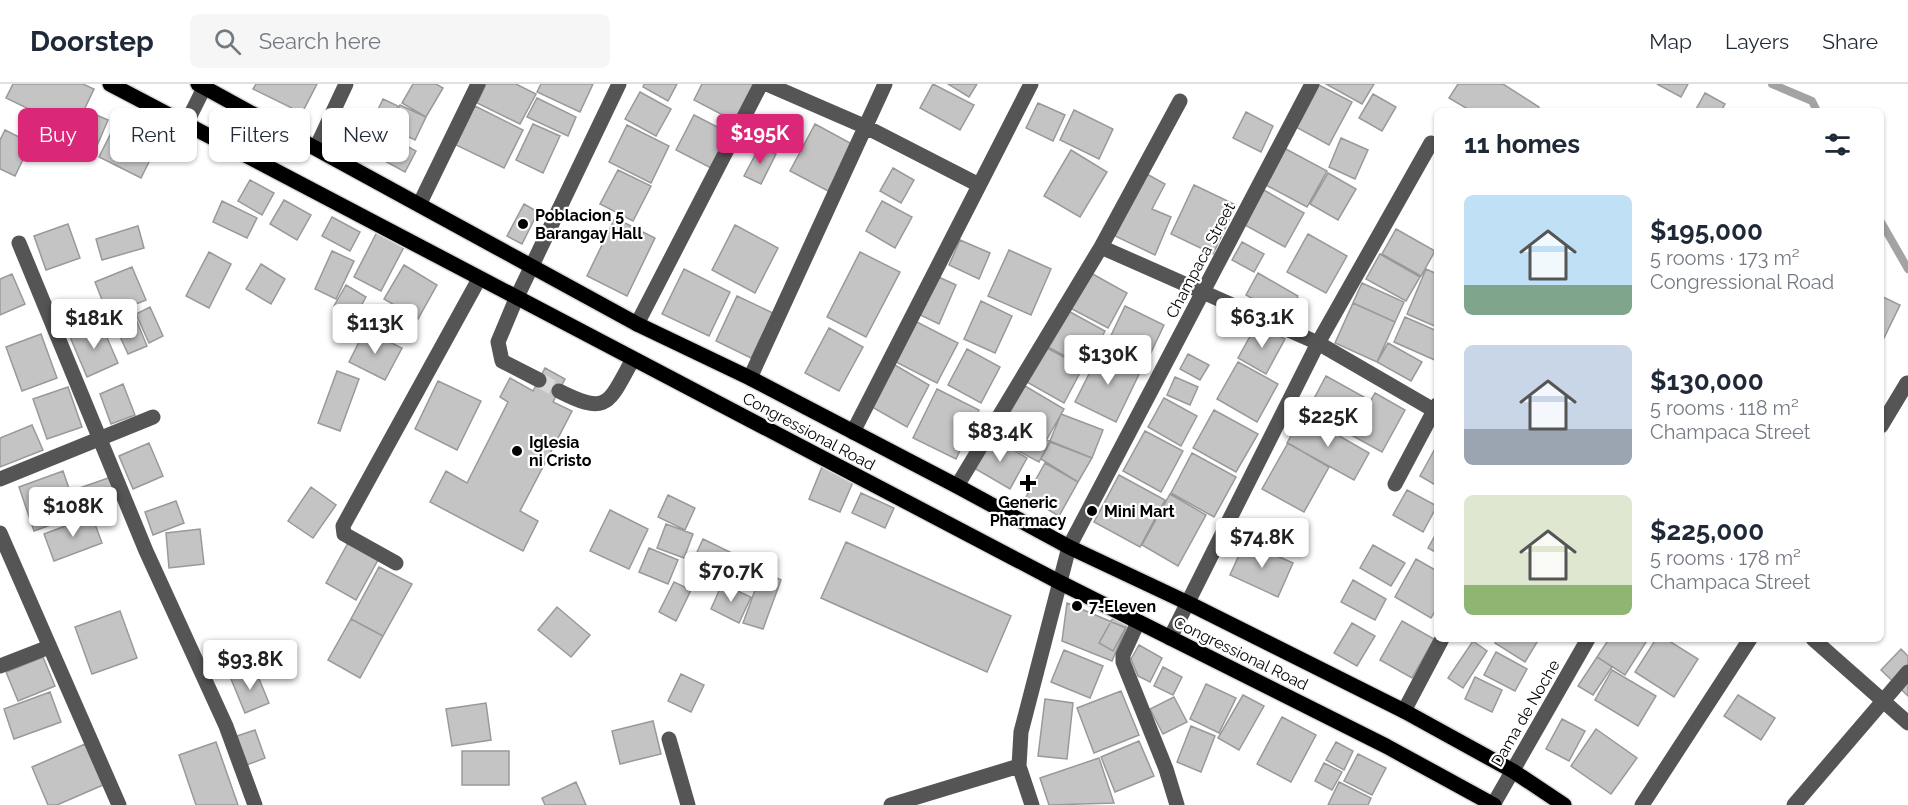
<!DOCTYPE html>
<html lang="en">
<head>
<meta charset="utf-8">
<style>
	:root { --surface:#fff; --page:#f6f6f7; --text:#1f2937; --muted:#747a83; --line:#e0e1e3; --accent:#db2777 }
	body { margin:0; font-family:Raleway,sans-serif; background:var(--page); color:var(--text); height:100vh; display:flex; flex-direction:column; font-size:22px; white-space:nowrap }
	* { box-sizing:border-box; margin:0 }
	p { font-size:20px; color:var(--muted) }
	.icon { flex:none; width:33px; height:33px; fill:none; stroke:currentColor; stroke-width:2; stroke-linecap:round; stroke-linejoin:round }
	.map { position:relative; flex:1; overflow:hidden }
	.panel { position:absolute; left:1434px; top:24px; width:450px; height:534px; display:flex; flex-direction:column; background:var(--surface); border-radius:9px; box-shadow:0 2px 4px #0004 }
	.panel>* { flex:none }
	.hud { position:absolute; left:18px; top:24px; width:570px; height:54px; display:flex; gap:12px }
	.price { position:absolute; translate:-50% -51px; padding:0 14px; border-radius:6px; background:#fff; color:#222; font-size:20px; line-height:39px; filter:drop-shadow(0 2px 3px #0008) }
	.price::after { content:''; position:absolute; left:50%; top:36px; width:18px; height:14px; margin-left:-9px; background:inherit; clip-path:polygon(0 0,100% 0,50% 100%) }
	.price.on { background:var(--accent); color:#fff }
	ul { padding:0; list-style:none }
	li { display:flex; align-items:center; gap:18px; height:150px; padding:0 30px }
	li span { display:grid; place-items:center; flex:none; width:168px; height:120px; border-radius:9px; color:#555 }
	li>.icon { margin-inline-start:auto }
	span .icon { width:72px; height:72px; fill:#fffc; stroke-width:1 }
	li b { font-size:26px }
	h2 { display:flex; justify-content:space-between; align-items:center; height:72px; padding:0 30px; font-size:26px }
	.chip { padding:0 21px; border-radius:9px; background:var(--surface); box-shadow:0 2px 4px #0004; font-size:21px; line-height:54px }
	.chip.on { background:var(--accent); color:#fff }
	header { display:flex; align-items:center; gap:36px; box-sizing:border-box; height:84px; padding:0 30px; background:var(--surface); border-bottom:2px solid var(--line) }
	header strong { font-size:28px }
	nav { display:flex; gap:33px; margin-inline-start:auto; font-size:21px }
	.search { width:420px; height:54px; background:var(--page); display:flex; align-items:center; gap:15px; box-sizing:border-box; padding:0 21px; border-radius:9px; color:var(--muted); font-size:22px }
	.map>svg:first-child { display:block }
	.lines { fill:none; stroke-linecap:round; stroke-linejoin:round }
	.stream { stroke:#a3a3a3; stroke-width:8 }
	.building { fill:#c4c4c4; stroke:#999; stroke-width:1.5 }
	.minor-tunnel { stroke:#d9d9d9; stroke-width:15; stroke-dasharray:15 8; stroke-linecap:butt }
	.major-casing { stroke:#dbdbdb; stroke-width:18 }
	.minor { stroke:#555; stroke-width:15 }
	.major { stroke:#000; stroke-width:15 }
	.poi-dot { fill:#000; stroke:#fff; stroke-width:2 }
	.labels { text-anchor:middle; stroke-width:4.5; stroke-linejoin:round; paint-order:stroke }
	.poi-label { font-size:16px; font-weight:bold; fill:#000; stroke:#fff; text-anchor:start }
	.street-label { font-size:16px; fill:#000; stroke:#fff }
</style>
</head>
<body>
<header>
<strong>Doorstep</strong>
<div class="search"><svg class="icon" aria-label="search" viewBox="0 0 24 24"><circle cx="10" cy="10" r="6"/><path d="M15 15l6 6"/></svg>Search here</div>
<nav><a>Map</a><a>Layers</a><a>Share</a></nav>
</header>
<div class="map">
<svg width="1908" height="721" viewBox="0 0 1908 721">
	<rect width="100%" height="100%" fill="#fff"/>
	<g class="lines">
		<path class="stream" d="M1772,0L1812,17L1817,27
			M1881,138L1908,185"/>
	</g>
	<path class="building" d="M13,0H83L94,5L74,47L6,14Z
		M256,0H317L302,29L253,5Z
		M413,0H436L443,4L426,33L402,19Z
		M486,0H516L536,10L520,40L477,19Z
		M541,0H593L580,28L537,8Z
		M644,0H677L668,17L643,3Z
		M702,0H755L736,38L694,16Z
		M933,0L974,21L960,46L920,24Z
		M948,0H977L969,13Z
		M1317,0L1352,18L1329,61L1294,42Z
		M1326,0H1374L1362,20Z
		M1458,0H1503L1539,23L1537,27H1471L1449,14Z
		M1657,0H1688L1681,13Z
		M640,8L671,25L656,52L625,35Z
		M1705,9L1725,20L1721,27H1695Z
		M1373,10L1396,23L1382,47L1359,34Z
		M537,14L576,33L568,52L527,33Z
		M383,15L398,22L377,67L362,60Z
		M1038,19L1065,31L1053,57L1026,44Z
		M400,21L426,33L415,56L390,44Z
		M475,22L523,46L504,84L456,61Z
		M1074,26L1113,45L1099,75L1060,56Z
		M87,27L108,36L91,76L70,66Z
		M1246,28L1273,42L1261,68L1233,54Z
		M694,31L729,49L711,84L676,66Z
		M119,33L161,54L141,94L99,73Z
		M533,40L560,52L543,89L516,76Z
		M815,40L852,60L828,107L790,87Z
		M627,41L669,62L651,99L609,78Z
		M5,46L31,59L15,92L0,85V56Z
		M392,54L416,67L405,88L381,75Z
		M1341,54L1368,66L1355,95L1329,83Z
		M760,62L776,70L761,100L744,92Z
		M1284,64L1327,87L1307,123L1264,100Z
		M1071,66L1107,88L1080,133L1044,112Z
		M893,84L914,96L901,119L880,107Z
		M618,86L651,102L633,137L600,120Z
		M1145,89L1165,100L1152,125L1171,133L1155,171L1115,152Z
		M1328,89L1356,105L1338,136L1310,120Z
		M250,96L274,109L262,131L238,117Z
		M1194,101L1236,121L1213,170L1171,150Z
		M1262,105L1304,129L1285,163L1243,140Z
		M284,116L311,131L297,156L270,140Z
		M222,117L257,134L247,154L213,138Z
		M882,117L912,133L895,164L866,147Z
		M524,120L538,128L522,160L507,152Z
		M332,133L360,148L350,167L322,152Z
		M615,134L655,154L627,212L587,192Z
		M68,140L80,174L46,186L34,152Z
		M735,141L778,164L755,209L712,186Z
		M138,142L144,164L102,176L96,155Z
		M1396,145L1435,167L1421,192L1382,170Z
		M377,148L404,163L381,207L354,193Z
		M1308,150L1347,172L1326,209L1287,188Z
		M960,156L990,169L979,195L949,181Z
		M1242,158L1264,170L1254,188L1232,176Z
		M1009,166L1051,185L1031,231L988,212Z
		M332,167L354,177L336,215L315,205Z
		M209,168L231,180L209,224L186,212Z
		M860,168L900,188L866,253L827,233Z
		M1380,170L1420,193L1406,217L1366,195Z
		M261,180L285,195L271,220L246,205Z
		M404,181L437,201L418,235L384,215Z
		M132,183L146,216L108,231L95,198Z
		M684,185L730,208L709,252L662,230Z
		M1426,185L1437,190V243L1407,230Z
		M1089,188L1127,209L1108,244L1070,224Z
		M1258,189L1298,212L1287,234L1246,211Z
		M12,190L25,220L0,231V195Z
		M932,190L956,201L939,240L914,228Z
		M1362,199L1404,218L1395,238L1353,219Z
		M346,201L366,213L354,234L334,222Z
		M737,212L773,229L751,274L716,257Z
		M1881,212L1900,221L1883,256L1881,255Z
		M86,216L98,236L70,253L58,233Z
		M981,217L1012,232L995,269L964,255Z
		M1353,219L1395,238L1377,278L1335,259Z
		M1125,222L1164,241L1146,279L1107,260Z
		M150,223L163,252L149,259L136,230Z
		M1063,224L1105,247L1086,283L1044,261Z
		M133,228L147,262L128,270L113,237Z
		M1405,233L1437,247V277L1394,258Z
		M913,236L958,259L937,299L892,276Z
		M101,240L118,279L87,293L70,253Z
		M1257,240L1285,255L1266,290L1238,274Z
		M829,244L863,263L839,307L805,289Z
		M365,246L402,264L385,296L349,278Z
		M41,250L57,294L22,307L6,263Z
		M1388,259L1422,278L1411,297L1377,278Z
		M1043,262L1083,283L1064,319L1025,297Z
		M967,265L1000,283L981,319L948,301Z
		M1101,266L1141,286L1116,338L1075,318Z
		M1188,270L1209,281L1200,296L1180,285Z
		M1238,278L1278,300L1257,338L1217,315Z
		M895,281L929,301L907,343L872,323Z
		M545,284L565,295L553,318L572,327L520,427L538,437L523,467L430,418L446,387L467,399L508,318L500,313L510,294L533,307Z
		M337,287L359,295L340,347L318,339Z
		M1326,292L1364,313L1346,345L1309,324Z
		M1175,293L1198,303L1190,321L1167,311Z
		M438,297L481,317L457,366L415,345Z
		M123,300L135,331L111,340L100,310Z
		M1025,302L1064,325L1047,355L1008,332Z
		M68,303L82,343L47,355L33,315Z
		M937,305L979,326L956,375L913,354Z
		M1375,309L1405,326L1382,368L1351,351Z
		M1164,314L1197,332L1181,362L1148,343Z
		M1214,326L1258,350L1236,388L1193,364Z
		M1061,330L1103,346L1092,374L1050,357Z
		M1303,331L1369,369L1354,396L1287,359Z
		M1003,332L1050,357L1039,378L992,353Z
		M32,341L43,366L0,383V354Z
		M1145,347L1183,367L1161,408L1123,387Z
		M991,353L1027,374L1010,405L974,384Z
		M1050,358L1092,374L1078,398L1041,375Z
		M149,359L163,392L133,405L119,372Z
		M1288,359L1329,383L1304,428L1262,405Z
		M1437,361V402L1420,392Z
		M1192,369L1236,393L1214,433L1171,409Z
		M1045,379L1078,398L1059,432L1026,413Z
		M822,383L854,396L840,428L809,415Z
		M63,387L78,431L34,447L19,403Z
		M1119,391L1165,416L1140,463L1094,438Z
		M114,392L121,412L78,427L71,407Z
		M311,403L336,421L313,454L288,437Z
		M1407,406L1437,422L1423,448L1393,431Z
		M861,409L894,424L885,444L852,429Z
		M1170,410L1206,431L1178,482L1142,461Z
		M668,411L695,424L685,446L658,433Z
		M176,417L184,439L153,451L145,428Z
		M610,426L648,445L629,485L590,467Z
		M92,432L102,459L54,477L44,450Z
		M666,440L693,450L684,474L657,464Z
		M200,445L204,480L169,484L166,449Z
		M1437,448V469L1428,464Z
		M703,455L732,469L721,491L693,477Z
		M846,458L1011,532L987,588L821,514Z
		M1245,458L1293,479L1278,513L1230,491Z
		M348,459L378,476L356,516L326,499Z
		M1373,461L1405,479L1391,502L1360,484Z
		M649,464L678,476L668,500L639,488Z
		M1416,475L1437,487V524L1431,534L1395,513Z
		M379,483L412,500L383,552L351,535Z
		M762,487L781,496L763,545L743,539Z
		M1353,496L1386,515L1375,536L1341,518Z
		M674,498L691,506L676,537L659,528Z
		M722,500L751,513L739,539L711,525Z
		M1067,519L1126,544L1112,577L1062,557Z
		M557,523L590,551L571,573L538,546Z
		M120,527L137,574L92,590L75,543Z
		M1113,534L1127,541L1113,567L1099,559Z
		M351,535L383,552L360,594L328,576Z
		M1402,537L1434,555L1412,594L1380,576Z
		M1352,539L1375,552L1357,582L1334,569Z
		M1498,555H1539L1525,578L1495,559Z
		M1609,555H1648L1625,591L1597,573Z
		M1656,555H1666L1698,575L1674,613L1635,588Z
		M1473,557L1487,567L1463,604L1448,594Z
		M1139,561L1162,574L1150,598L1138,592L1131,575Z
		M1901,565L1908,572V612L1881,586Z
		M1064,566L1103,582L1090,614L1051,598Z
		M1496,568L1527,585L1515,607L1484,591Z
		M43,573L55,602L18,617L6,588Z
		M1597,573L1612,583L1593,611L1578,602Z
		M1163,583L1182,593L1173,611L1154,602Z
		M255,585L269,619L245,629L231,595Z
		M1612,586L1656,612L1638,642L1595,616Z
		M681,590L704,601L691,628L668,617Z
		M1475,593L1502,606L1492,628L1465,615Z
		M1206,600L1236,614L1219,649L1190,635Z
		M1121,607L1139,651L1094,669L1077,624Z
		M50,608L61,638L14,655L4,625Z
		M1243,611L1264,622L1239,666L1218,654Z
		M1738,611L1775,634L1761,656L1724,632Z
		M1174,613L1187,638L1163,650L1150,625Z
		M1045,615L1073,619L1067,675L1038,672Z
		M486,619L491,656L452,662L446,625Z
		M1282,633L1316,651L1291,698L1257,680Z
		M1562,635L1585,647L1569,677L1546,665Z
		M653,637L661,670L620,680L612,647Z
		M1191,642L1215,652L1201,688L1177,678Z
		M1596,645L1637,674L1611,710L1571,682Z
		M255,646L265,674L244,682L234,653Z
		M1139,657L1154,692L1115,708L1101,673Z
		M216,658L238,721H196L179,671Z
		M1336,658L1353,667L1344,686L1326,676Z
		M85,660L103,701L57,721H48L32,683Z
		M462,667H509V701H462Z
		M1358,670L1386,684L1372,711L1344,697Z
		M1099,674L1114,719L1049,721L1040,694Z
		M1324,679L1342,688L1332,706L1315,697Z
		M576,698L586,721H545L542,714Z
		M1339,698L1371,714L1368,721H1328Z"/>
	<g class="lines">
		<path class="minor-tunnel" d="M539,296L559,307"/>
		<g class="major-casing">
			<path id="major" d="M110,0L1061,499L1386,662L1494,721
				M198,0L637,240L750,294L957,402L1069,463L1188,519L1404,627L1513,687L1564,721"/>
		</g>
		<path class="minor" d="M767,0L866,43L979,101
			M186,40L206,0
			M316,64L346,0
			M420,119L478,0
			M19,159L146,467L226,642L255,721
			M1101,163L1318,259L1437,328
			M637,240L761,0
			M750,294L885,0
			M539,296L502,277L498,258L516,215L619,0
			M559,307C608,332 608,320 633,275
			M1881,342L1907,299
			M853,348L1031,0
			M0,395L153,333
			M1395,400L1437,321
			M957,402L1101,163L1180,17
			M0,449L119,721
			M396,479L344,450L343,442L479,195
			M1138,538L1123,571V578L1166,685L1177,721
			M1170,554L1318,259L1431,59
			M1813,555L1908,639
			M0,582L49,563
			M1404,627L1442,555
			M669,655L688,721
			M891,721L1019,682
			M1032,721L1019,682L1021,648L1069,463L1312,0
			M1493,721L1588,555
			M1642,721L1750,555
			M1794,721L1908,588"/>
		<use href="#major" class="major"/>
	</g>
	<g class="poi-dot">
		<circle cx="523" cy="140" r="6"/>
		<circle cx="517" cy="367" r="6"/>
		<path d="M1025 390h6v6h6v6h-6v6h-6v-6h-6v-6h6z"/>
		<circle cx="1092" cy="427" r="6"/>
		<circle cx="1077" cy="522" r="6"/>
	</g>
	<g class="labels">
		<g class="poi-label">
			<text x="535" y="137">Poblacion 5<tspan x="535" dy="18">Barangay Hall</tspan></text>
			<text x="529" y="364">Iglesia<tspan x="529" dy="18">ni Cristo</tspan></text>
			<text x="1028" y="424" text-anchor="middle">Generic<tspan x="1028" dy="18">Pharmacy</tspan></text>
			<text x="1104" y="433">Mini Mart</text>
			<text x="1089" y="528">7-Eleven</text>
		</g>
		<g class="street-label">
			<text transform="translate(1200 176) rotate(-62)" y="6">Champaca Street</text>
			<text transform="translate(809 347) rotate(28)" y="6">Congressional Road</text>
			<text transform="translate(1241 569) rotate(26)" y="6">Congressional Road</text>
			<text transform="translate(1525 629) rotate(-60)" y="6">Dama de Noche</text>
		</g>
	</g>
</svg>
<b class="price on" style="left:760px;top:81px">$195K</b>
<b class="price" style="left:1262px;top:265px">$63.1K</b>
<b class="price" style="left:94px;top:266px">$181K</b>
<b class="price" style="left:375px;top:271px">$113K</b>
<b class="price" style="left:1108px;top:302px">$130K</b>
<b class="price" style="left:1328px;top:364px">$225K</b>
<b class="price" style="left:1000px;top:379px">$83.4K</b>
<b class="price" style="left:73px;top:454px">$108K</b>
<b class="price" style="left:1262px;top:485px">$74.8K</b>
<b class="price" style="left:731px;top:519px">$70.7K</b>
<b class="price" style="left:250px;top:607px">$93.8K</b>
<div class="hud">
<a class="chip on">Buy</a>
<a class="chip">Rent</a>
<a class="chip">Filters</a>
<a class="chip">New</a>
</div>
<section class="panel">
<h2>11 homes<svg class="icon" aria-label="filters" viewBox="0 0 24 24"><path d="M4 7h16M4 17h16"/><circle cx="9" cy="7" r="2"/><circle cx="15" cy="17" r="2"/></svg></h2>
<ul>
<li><span style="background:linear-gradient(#bfe0f5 75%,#7fa58c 0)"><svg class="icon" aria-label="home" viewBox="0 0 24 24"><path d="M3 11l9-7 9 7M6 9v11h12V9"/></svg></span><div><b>$195,000</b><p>5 rooms · 173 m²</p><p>Congressional Road</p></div></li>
<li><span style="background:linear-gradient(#c9d6e8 70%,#9aa5b1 0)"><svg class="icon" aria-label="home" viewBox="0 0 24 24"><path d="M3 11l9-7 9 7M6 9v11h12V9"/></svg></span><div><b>$130,000</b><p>5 rooms · 118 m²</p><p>Champaca Street</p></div></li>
<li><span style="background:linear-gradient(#dfe7d0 75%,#8fb573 0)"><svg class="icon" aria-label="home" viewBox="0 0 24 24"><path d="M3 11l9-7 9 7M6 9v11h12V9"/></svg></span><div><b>$225,000</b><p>5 rooms · 178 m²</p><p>Champaca Street</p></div></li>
</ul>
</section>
</div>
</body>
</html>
